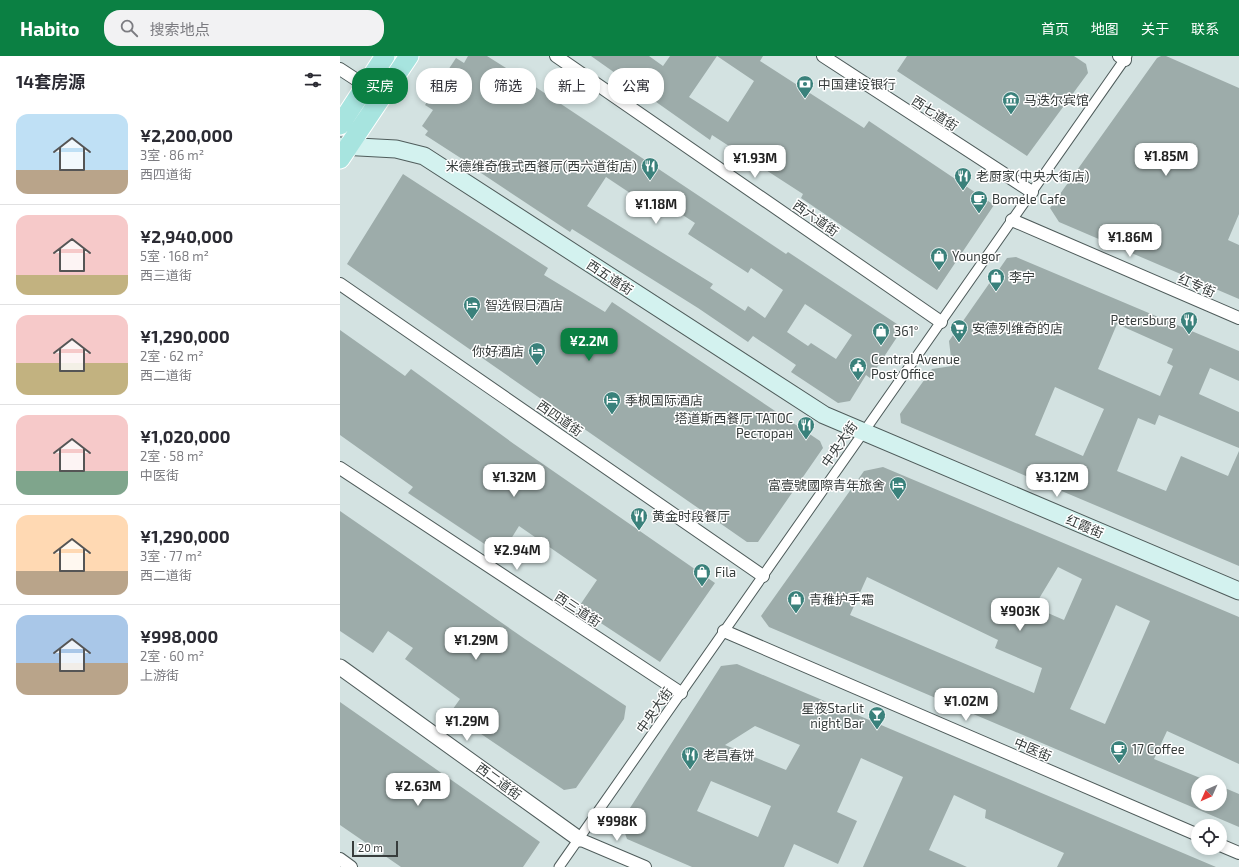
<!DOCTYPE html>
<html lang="zh">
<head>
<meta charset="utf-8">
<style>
	:root { --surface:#fff; --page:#f2f2f3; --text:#2b2b33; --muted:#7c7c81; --line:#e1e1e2; --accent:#0b8043 }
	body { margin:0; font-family:"Exo 2","Noto Sans SC",sans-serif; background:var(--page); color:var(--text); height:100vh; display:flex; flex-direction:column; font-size:15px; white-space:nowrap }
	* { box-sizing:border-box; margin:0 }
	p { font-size:13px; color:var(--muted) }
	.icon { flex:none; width:22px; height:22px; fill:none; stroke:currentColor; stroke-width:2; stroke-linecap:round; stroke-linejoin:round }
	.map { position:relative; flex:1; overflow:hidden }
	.side { display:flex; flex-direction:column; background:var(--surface); width:340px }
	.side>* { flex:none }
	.top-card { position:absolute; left:12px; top:12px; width:380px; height:36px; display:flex; gap:8px }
	.needle { width:26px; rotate:225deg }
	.controls { position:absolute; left:851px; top:719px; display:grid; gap:8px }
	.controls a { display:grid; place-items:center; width:36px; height:36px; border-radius:50%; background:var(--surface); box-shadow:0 2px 6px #0003; font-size:20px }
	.scale { position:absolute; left:12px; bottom:10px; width:46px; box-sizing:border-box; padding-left:4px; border:2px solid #373d3c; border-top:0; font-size:11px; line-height:14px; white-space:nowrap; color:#373d3c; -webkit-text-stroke:3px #fff; paint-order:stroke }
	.price { position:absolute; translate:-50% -34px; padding:0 9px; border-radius:8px; background:#fff; color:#222; font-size:13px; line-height:26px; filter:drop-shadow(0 1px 2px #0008) }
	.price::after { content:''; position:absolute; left:50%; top:24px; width:12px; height:9px; margin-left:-6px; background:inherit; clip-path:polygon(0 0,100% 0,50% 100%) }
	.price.selected { background:var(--accent); color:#fff }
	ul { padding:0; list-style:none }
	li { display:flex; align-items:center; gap:12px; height:100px; padding:0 16px }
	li+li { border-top:1px solid var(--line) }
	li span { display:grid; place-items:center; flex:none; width:112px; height:80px; border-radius:12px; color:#555 }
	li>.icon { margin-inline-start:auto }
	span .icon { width:48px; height:48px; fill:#fffc; stroke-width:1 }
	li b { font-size:17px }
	h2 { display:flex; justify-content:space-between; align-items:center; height:48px; padding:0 16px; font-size:17px }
	.pill { padding:0 14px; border-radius:16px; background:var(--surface); box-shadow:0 2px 6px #0003; font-size:14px; line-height:36px }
	.pill.selected { background:var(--accent); color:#fff }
	header { display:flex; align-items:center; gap:24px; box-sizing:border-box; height:56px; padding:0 20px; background:var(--accent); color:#fff }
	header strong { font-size:19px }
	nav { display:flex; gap:22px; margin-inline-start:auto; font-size:14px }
	.search { width:280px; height:36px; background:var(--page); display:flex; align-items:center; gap:10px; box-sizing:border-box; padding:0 14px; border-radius:16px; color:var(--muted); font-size:15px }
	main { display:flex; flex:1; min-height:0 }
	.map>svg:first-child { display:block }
	.building { fill:#9dacaa; fill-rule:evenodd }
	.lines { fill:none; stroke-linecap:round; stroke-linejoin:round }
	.pedestrian-casing { stroke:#4f5c5b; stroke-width:11 }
	.minor-casing { stroke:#4f5c5b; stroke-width:14 }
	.tertiary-casing { stroke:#4f5c5b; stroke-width:17 }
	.secondary-casing { stroke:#4f5c5b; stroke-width:19 }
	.primary-casing { stroke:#fff; stroke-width:21 }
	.pedestrian { stroke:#fff; stroke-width:9 }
	.minor { stroke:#fff; stroke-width:12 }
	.tertiary { stroke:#fff; stroke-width:15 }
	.secondary { stroke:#d3f2ef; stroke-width:17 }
	.primary { stroke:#a7e4df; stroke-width:19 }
	.labels { text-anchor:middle; stroke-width:3; stroke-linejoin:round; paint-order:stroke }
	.poi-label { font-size:13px; fill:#373d3c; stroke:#fff; text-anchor:start }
	.street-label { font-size:13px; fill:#373d3c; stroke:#fff }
</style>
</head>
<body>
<header>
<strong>Habito</strong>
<div class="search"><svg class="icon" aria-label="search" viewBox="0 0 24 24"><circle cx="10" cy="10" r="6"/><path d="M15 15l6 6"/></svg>搜索地点</div>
<nav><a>首页</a><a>地图</a><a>关于</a><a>联系</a></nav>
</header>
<main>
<section class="side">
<h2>14套房源<svg class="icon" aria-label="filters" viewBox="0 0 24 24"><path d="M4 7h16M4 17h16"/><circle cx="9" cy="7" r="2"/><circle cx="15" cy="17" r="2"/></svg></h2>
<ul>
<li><span style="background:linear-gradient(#bfe0f5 70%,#b9a48a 0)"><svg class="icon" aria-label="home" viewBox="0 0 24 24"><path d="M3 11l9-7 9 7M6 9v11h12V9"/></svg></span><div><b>¥2,200,000</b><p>3室 · 86 m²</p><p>西四道街</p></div></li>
<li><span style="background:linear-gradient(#f6c9c9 75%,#c2b280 0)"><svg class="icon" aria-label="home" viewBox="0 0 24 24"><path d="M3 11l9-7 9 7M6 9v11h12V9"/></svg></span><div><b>¥2,940,000</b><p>5室 · 168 m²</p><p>西三道街</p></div></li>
<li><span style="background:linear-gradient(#f6c9c9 60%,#c2b280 0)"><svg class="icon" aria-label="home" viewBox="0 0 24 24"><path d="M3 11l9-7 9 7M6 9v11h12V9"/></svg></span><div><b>¥1,290,000</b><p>2室 · 62 m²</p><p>西二道街</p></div></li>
<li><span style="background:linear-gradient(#f6c9c9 70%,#7fa58c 0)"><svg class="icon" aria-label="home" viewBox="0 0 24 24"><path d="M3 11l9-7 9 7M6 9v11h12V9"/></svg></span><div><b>¥1,020,000</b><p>2室 · 58 m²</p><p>中医街</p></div></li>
<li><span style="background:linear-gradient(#ffd9b3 70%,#b9a48a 0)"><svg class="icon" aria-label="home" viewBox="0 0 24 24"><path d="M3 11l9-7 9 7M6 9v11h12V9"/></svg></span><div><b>¥1,290,000</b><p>3室 · 77 m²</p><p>西二道街</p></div></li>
<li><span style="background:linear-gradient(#a9c7e8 60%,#b9a48a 0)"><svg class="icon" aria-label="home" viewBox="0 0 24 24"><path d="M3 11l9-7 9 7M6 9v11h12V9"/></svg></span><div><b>¥998,000</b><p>2室 · 60 m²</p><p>上游街</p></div></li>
</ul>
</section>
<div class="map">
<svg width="899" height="811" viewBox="0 0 899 811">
	<rect width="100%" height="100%" fill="#d3e2e1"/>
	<path class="building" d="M128,0H147L188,26L446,198L448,196L563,272L530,322L526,319L510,345L498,347L451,316L456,309L413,280L408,286L358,252L232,173L230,176L132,111L133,110L85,79L88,75L82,70L93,54L85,49L116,2L124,7ZM266,121L326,161L332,152L355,167L348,178L408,217L411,212L443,234L425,262L408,250L405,255L370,232L373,228L247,150ZM465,248L512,279L496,303L471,287L468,290L447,276Z
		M251,0H309L323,10L330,0H423L420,5L524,72L529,65L654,149L597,234L461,142L463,138L372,79L370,84ZM377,0L414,25L388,66L349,41Z
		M567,0H734L746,8L748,17L687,100L557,15Z
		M821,0H826L899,32V158L888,184L899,189V243L719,166L710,152L817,2Z
		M63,118L208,212L204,219L265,256L272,246L480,385L483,392L418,486H407L7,208Z
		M676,201L899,295V325L870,312L859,338L899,356V392L819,359L815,369L798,362L777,415L826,435L841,400L888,420L899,395V510L561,367L560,358L592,313L612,310L609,285L667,202ZM777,268L833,293L827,307L833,310L820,340L758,313ZM715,331L764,353L743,400L695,379Z
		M0,274L65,320L71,313L174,388L375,527L320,606L238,552L257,524L179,470L161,499L68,437L73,431L0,379Z
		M543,411L899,561V708L827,675L814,703L870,726H858V748H880V730L899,738V771L429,571L421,560L524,415ZM718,511L742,523L724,564L694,551ZM527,521L658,584L655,592L702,612L694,637L510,559ZM776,549L810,565L765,668L730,653Z
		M0,455L185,583L286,650L284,663L236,732L224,734L110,657L120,643L65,603L73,592L48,575L33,597L0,575Z
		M397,608L876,811H717L724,797L645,762L646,754L614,739L589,794L627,811H523L563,721L521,702L497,756L517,765L498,808L454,788L444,811H352L287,783L281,766L381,610ZM415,670L460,689L446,714L385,689ZM371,725L431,750L418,781L357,755Z
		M0,646L200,786L183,811H61L0,769Z"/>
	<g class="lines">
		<g class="pedestrian-casing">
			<path id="pedestrian" d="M219,811L787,0"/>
		</g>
		<g class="minor-casing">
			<path id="minor" d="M216,0L601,266
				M483,0L692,136
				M779,0L785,4
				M0,13L26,30
				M672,164L899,262
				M0,228L423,520
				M0,412L341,637
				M384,575L858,779
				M239,783L305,811
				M880,789L899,797
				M0,803L11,811"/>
		</g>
		<g class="tertiary-casing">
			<path id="tertiary" d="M0,611L239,783"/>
		</g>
		<g class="secondary-casing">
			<path id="secondary" d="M0,90L56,93L84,100L484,359L899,535"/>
		</g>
		<g class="primary-casing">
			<path id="primary" d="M0,69L45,0
				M0,103L69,0"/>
		</g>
		<use href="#pedestrian" class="pedestrian"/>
		<use href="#minor" class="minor"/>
		<use href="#tertiary" class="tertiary"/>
		<use href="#secondary" class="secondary"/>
		<use href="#primary" class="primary"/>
	</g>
	<defs>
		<g id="bank-pin" transform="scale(0.9)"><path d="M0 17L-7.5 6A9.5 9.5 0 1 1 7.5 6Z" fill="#3a817b" stroke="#fff"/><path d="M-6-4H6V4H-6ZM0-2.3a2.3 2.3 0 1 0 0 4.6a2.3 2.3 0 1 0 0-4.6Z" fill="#fff"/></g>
		<g id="museum-pin" transform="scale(0.9)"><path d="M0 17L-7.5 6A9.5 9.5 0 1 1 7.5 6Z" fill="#3a817b" stroke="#fff"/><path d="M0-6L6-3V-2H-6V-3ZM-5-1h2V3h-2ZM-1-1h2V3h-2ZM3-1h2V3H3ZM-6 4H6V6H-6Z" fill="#fff"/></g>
		<g id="restaurant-pin" transform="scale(0.9)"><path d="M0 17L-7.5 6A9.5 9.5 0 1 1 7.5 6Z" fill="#3a817b" stroke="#fff"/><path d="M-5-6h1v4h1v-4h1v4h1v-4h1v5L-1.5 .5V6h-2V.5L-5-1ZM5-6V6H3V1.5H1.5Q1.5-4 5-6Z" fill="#fff"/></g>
		<g id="cafe-pin" transform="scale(0.9)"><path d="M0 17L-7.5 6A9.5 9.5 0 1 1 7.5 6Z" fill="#3a817b" stroke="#fff"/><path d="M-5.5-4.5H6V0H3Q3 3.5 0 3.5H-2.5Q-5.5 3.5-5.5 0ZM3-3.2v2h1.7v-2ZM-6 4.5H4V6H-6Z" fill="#fff"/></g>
		<g id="shop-pin" transform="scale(0.9)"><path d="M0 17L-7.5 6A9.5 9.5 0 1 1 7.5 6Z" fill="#3a817b" stroke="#fff"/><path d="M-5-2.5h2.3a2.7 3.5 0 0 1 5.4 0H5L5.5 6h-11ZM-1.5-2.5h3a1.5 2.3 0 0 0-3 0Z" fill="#fff"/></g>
		<g id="hotel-pin" transform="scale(0.9)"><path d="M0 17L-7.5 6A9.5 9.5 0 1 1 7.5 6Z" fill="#3a817b" stroke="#fff"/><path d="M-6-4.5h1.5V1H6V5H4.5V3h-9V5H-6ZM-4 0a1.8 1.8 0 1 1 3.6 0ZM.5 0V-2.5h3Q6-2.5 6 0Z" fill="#fff"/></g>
		<g id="supermarket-pin" transform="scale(0.9)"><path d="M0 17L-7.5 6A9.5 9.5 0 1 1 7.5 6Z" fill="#3a817b" stroke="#fff"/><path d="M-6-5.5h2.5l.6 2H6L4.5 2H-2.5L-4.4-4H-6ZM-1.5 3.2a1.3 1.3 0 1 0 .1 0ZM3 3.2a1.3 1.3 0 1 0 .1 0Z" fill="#fff"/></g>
		<g id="civic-pin" transform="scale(0.9)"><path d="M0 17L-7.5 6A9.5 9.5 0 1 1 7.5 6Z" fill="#3a817b" stroke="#fff"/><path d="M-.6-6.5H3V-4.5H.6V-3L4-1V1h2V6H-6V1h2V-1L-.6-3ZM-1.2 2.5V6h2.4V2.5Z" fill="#fff"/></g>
		<g id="bar-pin" transform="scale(0.9)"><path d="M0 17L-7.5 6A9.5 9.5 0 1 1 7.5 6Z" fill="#3a817b" stroke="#fff"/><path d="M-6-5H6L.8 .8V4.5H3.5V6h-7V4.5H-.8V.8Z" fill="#fff"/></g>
	</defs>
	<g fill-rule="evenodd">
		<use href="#bank-pin" x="465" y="28"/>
		<use href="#museum-pin" x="671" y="44"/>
		<use href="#restaurant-pin" x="310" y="110"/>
		<use href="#restaurant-pin" x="623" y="120"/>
		<use href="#cafe-pin" x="639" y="143"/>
		<use href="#shop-pin" x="599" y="200"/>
		<use href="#shop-pin" x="656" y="221"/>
		<use href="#hotel-pin" x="132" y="249"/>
		<use href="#restaurant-pin" x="849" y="264"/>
		<use href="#supermarket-pin" x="619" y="272"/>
		<use href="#shop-pin" x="541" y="275"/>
		<use href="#hotel-pin" x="197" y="295"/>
		<use href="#civic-pin" x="518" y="310"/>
		<use href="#hotel-pin" x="272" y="344"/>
		<use href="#restaurant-pin" x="466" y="369"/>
		<use href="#hotel-pin" x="558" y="429"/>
		<use href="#restaurant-pin" x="299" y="460"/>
		<use href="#shop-pin" x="362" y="516"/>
		<use href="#shop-pin" x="456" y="543"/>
		<use href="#bar-pin" x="537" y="659"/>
		<use href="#cafe-pin" x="779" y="693"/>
		<use href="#restaurant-pin" x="350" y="699"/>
	</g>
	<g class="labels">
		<g class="poi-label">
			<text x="478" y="33">中国建设银行</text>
			<text x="684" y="49">马迭尔宾馆</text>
			<text x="297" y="115" text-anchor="end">米德维奇俄式西餐厅(西六道街店)</text>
			<text x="636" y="125">老厨家(中央大街店)</text>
			<text x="652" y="148">Bomele Cafe</text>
			<text x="612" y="205">Youngor</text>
			<text x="669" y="226">李宁</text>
			<text x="145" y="254">智选假日酒店</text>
			<text x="836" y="269" text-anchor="end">Petersburg</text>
			<text x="632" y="277">安德列维奇的店</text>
			<text x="554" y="280">361°</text>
			<text x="184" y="300" text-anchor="end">你好酒店</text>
			<text x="531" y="308">Central Avenue<tspan x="531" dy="15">Post Office</tspan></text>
			<text x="285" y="349">季枫国际酒店</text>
			<text x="453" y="367" text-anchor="end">塔道斯西餐厅 TATOC<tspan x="453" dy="15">Ресторан</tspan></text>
			<text x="545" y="434" text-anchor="end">富壹號國際青年旅舍</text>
			<text x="312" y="465">黄金时段餐厅</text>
			<text x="375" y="521">Fila</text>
			<text x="469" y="548">青稚护手霜</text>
			<text x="524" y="657" text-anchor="end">星夜Starlit<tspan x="524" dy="15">night Bar</tspan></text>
			<text x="792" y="698">17 Coffee</text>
			<text x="363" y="704">老昌春饼</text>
		</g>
		<g class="street-label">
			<text transform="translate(595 57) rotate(33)" y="5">西七道街</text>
			<text transform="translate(476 162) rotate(35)" y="5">西六道街</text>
			<text transform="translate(270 221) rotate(33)" y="5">西五道街</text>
			<text transform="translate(857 229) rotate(23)" y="5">红专街</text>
			<text transform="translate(220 362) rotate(35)" y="5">西四道街</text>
			<text transform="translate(499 388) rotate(-55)" y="5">中央大街</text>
			<text transform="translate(745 470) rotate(23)" y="5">红霞街</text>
			<text transform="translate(238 553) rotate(33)" y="5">西三道街</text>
			<text transform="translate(314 654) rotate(-55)" y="5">中央大街</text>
			<text transform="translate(693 693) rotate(23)" y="5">中医街</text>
			<text transform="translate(159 725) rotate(36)" y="5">西二道街</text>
		</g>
	</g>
</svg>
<div class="controls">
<a><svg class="needle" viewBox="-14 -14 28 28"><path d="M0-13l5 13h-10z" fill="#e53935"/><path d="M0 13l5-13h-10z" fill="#7c7c81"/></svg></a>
<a><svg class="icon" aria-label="locate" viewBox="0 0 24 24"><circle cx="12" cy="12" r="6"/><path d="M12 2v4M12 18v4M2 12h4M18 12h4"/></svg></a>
</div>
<div class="scale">20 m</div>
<b class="price" style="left:826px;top:121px">¥1.85M</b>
<b class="price" style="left:415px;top:123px">¥1.93M</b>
<b class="price" style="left:316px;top:169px">¥1.18M</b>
<b class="price" style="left:790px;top:202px">¥1.86M</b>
<b class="price selected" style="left:249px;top:306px">¥2.2M</b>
<b class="price" style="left:174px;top:442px">¥1.32M</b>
<b class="price" style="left:717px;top:442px">¥3.12M</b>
<b class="price" style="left:177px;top:515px">¥2.94M</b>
<b class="price" style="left:680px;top:576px">¥903K</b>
<b class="price" style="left:136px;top:605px">¥1.29M</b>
<b class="price" style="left:626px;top:666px">¥1.02M</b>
<b class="price" style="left:127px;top:686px">¥1.29M</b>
<b class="price" style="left:78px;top:751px">¥2.63M</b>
<b class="price" style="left:277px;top:786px">¥998K</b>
<div class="top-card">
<a class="pill selected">买房</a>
<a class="pill">租房</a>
<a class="pill">筛选</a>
<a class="pill">新上</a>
<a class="pill">公寓</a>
</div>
</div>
</main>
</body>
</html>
